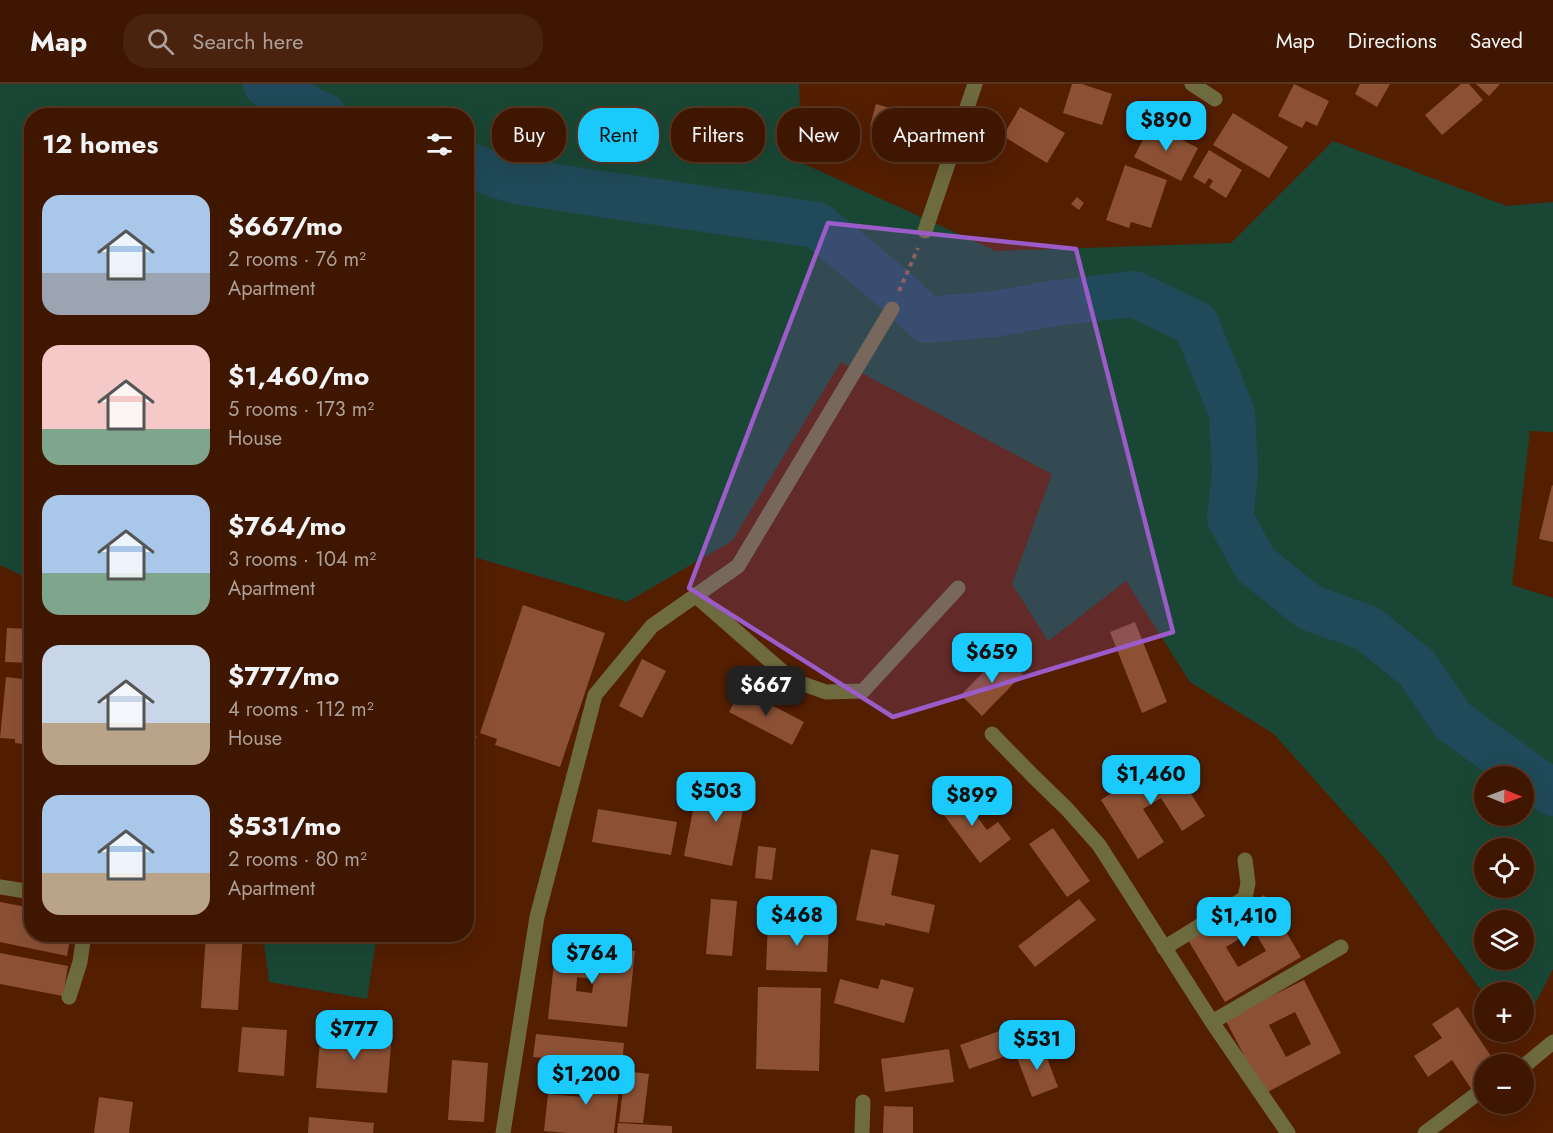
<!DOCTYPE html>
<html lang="en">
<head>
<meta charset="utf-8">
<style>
	:root { --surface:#3f1600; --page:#4a230f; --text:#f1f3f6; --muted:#ad9f99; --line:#583522; --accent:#1acafc }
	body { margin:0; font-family:Jost,sans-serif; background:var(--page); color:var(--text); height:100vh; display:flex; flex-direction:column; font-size:22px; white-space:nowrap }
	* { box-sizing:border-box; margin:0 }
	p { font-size:20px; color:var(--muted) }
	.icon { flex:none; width:33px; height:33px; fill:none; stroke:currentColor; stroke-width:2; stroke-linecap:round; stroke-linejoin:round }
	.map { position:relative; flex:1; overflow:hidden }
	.sheet { position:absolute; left:24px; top:24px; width:450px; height:834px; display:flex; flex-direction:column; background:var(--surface); border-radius:24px; box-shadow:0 6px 24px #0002,0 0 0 2px var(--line) }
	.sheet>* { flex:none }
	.banner { position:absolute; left:492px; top:24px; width:570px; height:54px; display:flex; gap:12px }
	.needle { width:39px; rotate:91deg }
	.tools { position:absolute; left:1474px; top:682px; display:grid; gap:12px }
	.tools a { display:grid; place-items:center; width:60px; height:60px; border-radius:50%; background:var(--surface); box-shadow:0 6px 24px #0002,0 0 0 2px var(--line); font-size:30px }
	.price { position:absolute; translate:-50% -51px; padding:0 14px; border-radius:12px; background:var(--accent); color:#111; font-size:20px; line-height:39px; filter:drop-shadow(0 2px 3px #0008) }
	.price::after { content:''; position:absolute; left:50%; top:36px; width:18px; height:14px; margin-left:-9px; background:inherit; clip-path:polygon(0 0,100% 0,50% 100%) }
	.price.current { background:#222; color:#fff }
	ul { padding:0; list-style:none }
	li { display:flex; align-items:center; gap:18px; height:150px; padding:0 18px }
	li span { display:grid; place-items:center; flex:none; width:168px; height:120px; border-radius:18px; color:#555 }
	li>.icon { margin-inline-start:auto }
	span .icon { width:72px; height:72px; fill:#fffc; stroke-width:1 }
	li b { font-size:26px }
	h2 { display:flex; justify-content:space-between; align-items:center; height:72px; padding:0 18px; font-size:26px }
	.pill { padding:0 21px; border-radius:24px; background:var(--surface); box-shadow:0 6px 24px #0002,0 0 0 2px var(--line); font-size:21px; line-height:54px }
	.pill.current { background:var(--accent); color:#111 }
	header { display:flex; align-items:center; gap:36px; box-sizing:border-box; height:84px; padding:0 30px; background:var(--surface); border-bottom:2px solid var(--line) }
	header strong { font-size:28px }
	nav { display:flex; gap:33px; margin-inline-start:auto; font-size:21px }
	.search { width:420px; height:54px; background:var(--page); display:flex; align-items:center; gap:15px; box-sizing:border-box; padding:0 21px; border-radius:24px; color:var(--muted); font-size:22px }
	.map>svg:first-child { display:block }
	.green { fill:#1a4735; fill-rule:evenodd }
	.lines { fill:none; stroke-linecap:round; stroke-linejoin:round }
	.river { stroke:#204a59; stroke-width:46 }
	.building { fill:#8c5135; fill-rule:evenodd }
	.path { stroke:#8b624c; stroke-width:4; stroke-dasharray:4.5 4.5; stroke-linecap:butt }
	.minor { stroke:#6e6b41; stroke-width:15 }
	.marked { fill:#9b5cc9; fill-opacity:0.2; stroke:#9b5cc9; stroke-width:4.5; stroke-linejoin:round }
</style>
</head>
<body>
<header>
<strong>Map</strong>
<div class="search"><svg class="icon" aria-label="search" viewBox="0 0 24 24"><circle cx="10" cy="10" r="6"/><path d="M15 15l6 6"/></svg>Search here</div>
<nav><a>Map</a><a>Directions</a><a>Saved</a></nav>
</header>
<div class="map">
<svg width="1553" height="1049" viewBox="0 0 1553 1049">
	<rect width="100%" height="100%" fill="#541e00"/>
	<path class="green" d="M0,0H799L802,79L996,167L1231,159L1333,57L1507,122L1553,118V348L1530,347L1512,501L1553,514V885L1524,942V909H1485V912L1386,776L1274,650L1190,598L1126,497L1048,557L1012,500L1052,390L841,278L732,457L627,518L467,471L466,32H32L31,496L0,481ZM1485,693H1524V732H1485ZM1485,765H1524V804H1485ZM1485,837H1524V876H1485Z
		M263,851H377L367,915L269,898Z"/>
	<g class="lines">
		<path class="river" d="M266,0L312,27L324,32
			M466,81L517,97L587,108L817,141L894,205L927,236L994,230L1056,219L1134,210L1196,240L1232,329L1235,389L1230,434L1255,480L1310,524L1367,544L1417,584L1453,637L1553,709"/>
	</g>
	<path class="building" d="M1072,0H1082L1112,10L1102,41L1063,29Z
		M1294,0L1329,17L1317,42L1306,37L1302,44L1278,32Z
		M1360,0H1390L1377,23L1355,10Z
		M1461,0H1469L1483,16L1442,51L1425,31Z
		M1476,0H1500L1489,12Z
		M876,20L897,26L891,48L870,42Z
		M1020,23L1065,49L1047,79L1003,52Z
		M1233,29L1288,63L1269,94L1213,61Z
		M1151,40L1198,64L1181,97L1134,73Z
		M1209,66L1242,86L1226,114L1209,103L1213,97L1209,94L1205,100L1193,93Z
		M1125,81L1167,96L1151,144L1131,138L1129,144L1106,136Z
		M1077,113L1084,119L1079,126L1071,120Z
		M1552,401L1553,402V458L1539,455Z
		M523,521L605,549L560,683L495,661L497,655L480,649Z
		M1135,538L1167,618L1142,629L1110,548Z
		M7,544L32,545V579L5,578Z
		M1002,569L1023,590L982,632L961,611Z
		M642,575L666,587L642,634L619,622Z
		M6,593L32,596V657L30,661L15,659V655L0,654Z
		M741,605L804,638L792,661L729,628Z
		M466,649L477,652L469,678L466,677Z
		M1168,673L1205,732L1182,747L1161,714L1143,725L1164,758L1138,775L1101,716Z
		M699,696L747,706L732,782L684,772Z
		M955,704L987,746L998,738L1011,755L980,779L935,719Z
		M598,725L677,738L671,771L592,758Z
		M1053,744L1090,797L1067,813L1029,760Z
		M758,762L776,764L772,796L755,794Z
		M871,765L899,771L891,811L935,821L929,849L885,839V842L856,836Z
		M1264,811L1301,873L1225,918L1188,856ZM1254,846L1266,867L1238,883L1226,863Z
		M711,815L737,817L732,872L706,870Z
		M1079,815L1096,836L1035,883L1018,862Z
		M0,818L32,824V850H71L67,872L0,858Z
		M768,837L829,840L827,888L766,886Z
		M206,850H243L238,926L201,924Z
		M556,859L635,867L627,943L548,935ZM577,893L594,895L592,909L576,907Z
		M0,869L68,882L63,912L0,900Z
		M840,895L878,905L881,895L914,904L904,939L834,919Z
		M1304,896L1341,969L1264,1010L1225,935ZM1295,928L1311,960L1286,973L1269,941Z
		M758,903L821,904L819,987L756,985Z
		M1458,923L1497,981H1485V997L1472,1006L1452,976L1428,993L1414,972L1442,954L1432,940Z
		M1025,938L1034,962L969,985L960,961Z
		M242,943L287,946L284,992L238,988Z
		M321,945L392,950L387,1009L316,1004Z
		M536,950L624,959L622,981L533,973Z
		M1042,961L1058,1003L1032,1013L1016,971Z
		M949,965L954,998L885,1008L881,975Z
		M452,976L488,979L484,1038L448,1036Z
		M587,984L621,988L614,1049H567L544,1047L548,1010L584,1013Z
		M625,987L649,990L643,1039L619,1038Z
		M99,1013L133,1018L129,1049H94Z
		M884,1022L913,1023V1049H883Z
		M309,1033L374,1039L373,1049H308Z
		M618,1039L672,1042V1049H617Z"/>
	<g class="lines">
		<path class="path" d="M899,207L918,164"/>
		<path class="minor" d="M1192,0L1215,15
			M925,147L975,0
			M696,512L792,596L826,608L863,607L958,504
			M992,650L1033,692L1067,725L1099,761L1212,938L1288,1049
			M0,803L32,808
			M1164,864L1245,814L1248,799L1245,776
			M69,913L80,878L84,850
			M1212,938L1341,863
			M1524,982L1553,958
			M503,1049L537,833L595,611L652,542L738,482L892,225
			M862,1049L863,1018
			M1425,1049L1474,1012L1485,1006"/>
	</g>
	<path class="marked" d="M828,139L1076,165L1173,548L893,633L689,504Z"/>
</svg>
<div class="tools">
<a><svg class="needle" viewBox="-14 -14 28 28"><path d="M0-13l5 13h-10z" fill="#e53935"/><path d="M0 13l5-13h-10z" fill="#ad9f99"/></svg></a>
<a><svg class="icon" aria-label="locate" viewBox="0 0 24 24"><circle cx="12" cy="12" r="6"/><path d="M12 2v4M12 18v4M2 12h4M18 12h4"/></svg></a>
<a><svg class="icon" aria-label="layers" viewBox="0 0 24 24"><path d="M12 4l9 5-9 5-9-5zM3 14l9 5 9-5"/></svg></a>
<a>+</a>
<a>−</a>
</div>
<b class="price" style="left:1166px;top:68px">$890</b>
<b class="price" style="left:992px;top:600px">$659</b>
<b class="price current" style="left:766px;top:633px">$667</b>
<b class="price" style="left:1151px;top:722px">$1,460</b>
<b class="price" style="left:716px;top:739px">$503</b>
<b class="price" style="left:972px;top:743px">$899</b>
<b class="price" style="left:797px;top:863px">$468</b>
<b class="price" style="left:1244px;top:864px">$1,410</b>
<b class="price" style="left:592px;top:901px">$764</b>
<b class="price" style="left:354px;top:977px">$777</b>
<b class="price" style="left:1037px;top:987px">$531</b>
<b class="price" style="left:586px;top:1022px">$1,200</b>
<div class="banner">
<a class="pill">Buy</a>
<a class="pill current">Rent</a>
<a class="pill">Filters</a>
<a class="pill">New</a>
<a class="pill">Apartment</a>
</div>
<section class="sheet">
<h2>12 homes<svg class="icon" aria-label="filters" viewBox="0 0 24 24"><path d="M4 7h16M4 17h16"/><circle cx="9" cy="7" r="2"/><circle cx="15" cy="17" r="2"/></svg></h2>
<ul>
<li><span style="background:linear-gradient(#a9c7e8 65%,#9aa5b1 0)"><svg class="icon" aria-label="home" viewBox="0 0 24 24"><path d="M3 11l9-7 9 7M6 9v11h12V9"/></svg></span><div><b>$667/mo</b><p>2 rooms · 76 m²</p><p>Apartment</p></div></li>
<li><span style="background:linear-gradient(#f6c9c9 70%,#7fa58c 0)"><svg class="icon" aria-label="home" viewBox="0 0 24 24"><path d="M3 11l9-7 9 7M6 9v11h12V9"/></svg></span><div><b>$1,460/mo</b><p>5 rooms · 173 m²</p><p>House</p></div></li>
<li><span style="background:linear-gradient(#a9c7e8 65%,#7fa58c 0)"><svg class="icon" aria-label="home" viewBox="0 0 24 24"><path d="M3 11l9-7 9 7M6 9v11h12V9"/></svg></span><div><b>$764/mo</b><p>3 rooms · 104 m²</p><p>Apartment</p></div></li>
<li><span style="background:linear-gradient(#c9d6e8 65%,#b9a48a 0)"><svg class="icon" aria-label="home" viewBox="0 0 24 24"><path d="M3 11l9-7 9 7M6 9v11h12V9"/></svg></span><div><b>$777/mo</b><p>4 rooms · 112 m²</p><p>House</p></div></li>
<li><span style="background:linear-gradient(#a9c7e8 65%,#b9a48a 0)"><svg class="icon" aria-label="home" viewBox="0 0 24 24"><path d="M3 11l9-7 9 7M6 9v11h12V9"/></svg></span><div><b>$531/mo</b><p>2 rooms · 80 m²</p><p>Apartment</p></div></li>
</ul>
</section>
</div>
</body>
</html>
